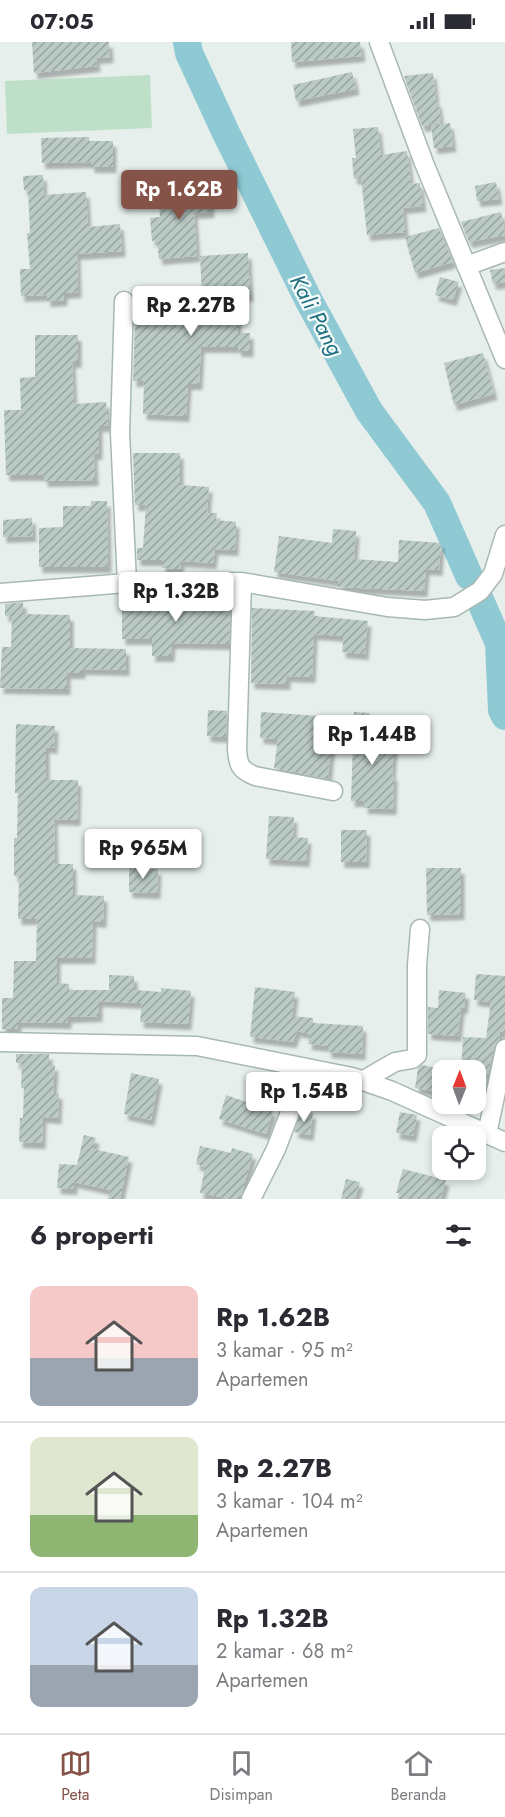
<!DOCTYPE html>
<html lang="id">
<head>
<meta charset="utf-8">
<style>
	:root { --surface:#fff; --page:#f7f7f7; --text:#2b2b33; --muted:#7c7c81; --line:#e1e1e2; --accent:#855347 }
	body { margin:0; font-family:Jost,sans-serif; background:var(--page); color:var(--text); height:100vh; display:flex; flex-direction:column; font-size:22px; white-space:nowrap }
	* { box-sizing:border-box; margin:0 }
	p { font-size:20px; color:var(--muted) }
	.icon { flex:none; width:33px; height:33px; fill:none; stroke:currentColor; stroke-width:2; stroke-linecap:round; stroke-linejoin:round }
	.map { position:relative; height:1157px; overflow:hidden }
	.panel { display:flex; flex-direction:column; background:var(--surface); flex:1 }
	.panel>* { flex:none }
	.needle { width:39px; rotate:1deg }
	.fabs { position:absolute; left:432px; top:1018px; display:grid; gap:12px }
	.fabs a { display:grid; place-items:center; width:54px; height:54px; border-radius:12px; background:var(--surface); box-shadow:0 3px 9px #0003; font-size:30px }
	.price { position:absolute; translate:-50% -51px; padding:0 14px; border-radius:6px; background:#fff; color:#222; font-size:20px; line-height:39px; filter:drop-shadow(0 2px 3px #0008) }
	.price::after { content:''; position:absolute; left:50%; top:36px; width:18px; height:14px; margin-left:-9px; background:inherit; clip-path:polygon(0 0,100% 0,50% 100%) }
	.price.selected { background:var(--accent); color:#fff }
	ul { padding:0; list-style:none }
	li { display:flex; align-items:center; gap:18px; height:150px; padding:0 30px }
	li+li { border-top:2px solid var(--line) }
	li span { display:grid; place-items:center; flex:none; width:168px; height:120px; border-radius:12px; color:#555 }
	li>.icon { margin-inline-start:auto }
	span .icon { width:72px; height:72px; fill:#fffc; stroke-width:1 }
	li b { font-size:26px }
	h2 { display:flex; justify-content:space-between; align-items:center; height:72px; padding:0 30px; font-size:26px }
	.status { display:flex; justify-content:space-between; align-items:center; height:42px; padding:0 30px; background:var(--surface); direction:ltr }
	.status svg { height:16px; fill:currentColor }
	.dock { display:flex; justify-content:space-around; align-items:center; height:84px; border-top:2px solid var(--line); background:var(--surface); font-size:16px; color:var(--muted) }
	.dock a { display:grid; justify-items:center; gap:3px }
	.dock .selected { color:var(--accent) }
	.map>svg:first-child { display:block }
	.park { fill:#bfe0c8 }
	.lines { fill:none; stroke-linecap:round; stroke-linejoin:round }
	.river { stroke:#8ec9d4; stroke-width:28 }
	.building { fill:url(#building-hatch); filter:url(#shadow) }
	.minor-casing { stroke:#a8b8b2; stroke-width:21 }
	.minor { stroke:#fff; stroke-width:18 }
	.labels { text-anchor:middle; stroke-width:4.5; stroke-linejoin:round; paint-order:stroke }
	.water-label { font-size:22px; font-style:italic; fill:#1c6f80; stroke:#f7fbf9 }
</style>
</head>
<body>
<div class="status"><b>07:05</b><svg viewBox="0 0 49 12"><path d="M0 12V9h3v3zM5 12V6h3v6zM10 12V3h3v9zM15 12V0h3v12zM26 1h20v11H26zM47 4h2v5h-2z"/></svg></div>
<div class="map">
<svg width="505" height="1157" viewBox="0 0 505 1157">
	<defs>
		<pattern id="building-hatch" width="6" height="6" patternUnits="userSpaceOnUse" patternTransform="scale(1.5)"><rect width="6" height="6" fill="#bbcac4"/><path d="M-1 1l2-2M0 6l6-6M5 7l2-2" fill="none" stroke="#98a6a0"/></pattern>
		<filter id="shadow"><feDropShadow dx="3.5" dy="6" stdDeviation="1.5" flood-color="#0004"/></filter>
	</defs>
	<rect width="100%" height="100%" fill="#e6efeb"/>
	<path class="park" d="M150,33L152,86L7,92L5,39Z"/>
	<g class="lines">
		<path class="river" d="M187,0L189,11L226,91L308,257L369,369L437,461L469,534
			M480,558L499,601L502,668L505,674"/>
	</g>
	<path class="building" d="M32,0H109L110,15L96,16L97,24L34,31Z
		M291,0H360L362,14L292,20Z
		M352,30L356,47L296,59L293,43Z
		M433,31L436,60H438L441,81L422,84L404,34Z
		M450,81L453,104L434,106L431,84Z
		M378,85L381,113L407,109L411,142L420,141L423,164L403,166L405,190L367,193L361,136L354,137L352,116H356L353,87Z
		M89,95V99H113V125H91V120L42,121L41,96Z
		M43,133L44,153L86,150L88,185L120,182L122,209L77,212L78,250L64,251V258L47,259V253L21,254L20,227H30L27,191H30L28,148H24L23,134Z
		M496,140L499,157L477,159L475,144Z
		M210,145L211,170L194,171L197,214L159,217L157,198L152,199L150,176L160,175L158,149Z
		M501,170L505,193L469,200L461,180Z
		M439,186L453,220L415,231L405,195Z
		M248,211L250,254H238V291H250V309H238V305H201L199,342H188L186,374L143,372L144,339H133L135,279L187,280V275L203,274L200,214Z
		M505,226V240L493,242L490,228Z
		M440,235L459,240L453,258L435,253Z
		M35,293H78V320H72L74,362L106,360L108,384H99V412H94L95,438L44,439V433H6L4,368H21L20,336L35,335Z
		M483,311L494,352L454,363L444,321Z
		M133,411H180V443L209,445L207,471H217L216,478L236,480L235,508L215,507L213,521L181,519L180,527L162,526V518H137V506H143L146,463H135Z
		M91,459H107L108,525H39V486L63,485V464H91Z
		M32,476L33,494L3,495V478Z
		M333,487L356,489L354,517L398,520L399,498L441,501L439,528L426,527L424,549L338,545V539L274,530L279,494L332,501Z
		M122,557L230,559L229,602L172,601L171,614H152V597H122Z
		M23,560V572L70,573V606L126,607V628L82,627V631H67V647L0,646L2,605H11L12,574H5V562Z
		M252,566L315,569L314,574L368,579L365,612L342,610L344,594L314,592L312,635L287,634V642L251,641Z
		M208,668L227,669L226,695L207,694Z
		M261,670L335,675L328,737L274,726L278,697L260,696Z
		M354,670L370,671L369,692L395,693L392,733H394L393,767L364,766L365,759H351Z
		M16,682L55,684L54,706L46,705V738H78L77,778L54,777L55,822H73V853L104,854L103,880L93,879L92,916H57V941L69,942V948H109V933L134,934V948L161,950V946L191,949L188,982L140,980L142,961L99,959V974L68,975V981L18,980V987H2V956H13L14,919H36L37,877H18L19,834H14V796H17L18,751H15Z
		M269,774L294,775L293,795L308,796L306,819L266,817Z
		M341,788H367L366,820H341Z
		M129,826L158,827L157,851L129,850Z
		M426,826H461V872L427,873Z
		M476,932L505,934V990L500,989L499,998L494,1005L482,1059L476,1058V1029H461L463,995L486,996L491,960L474,958Z
		M255,945L295,950L292,974L313,976V981L363,984L362,1012L328,1010V1004L308,1002L310,992L297,989L293,1000L250,995Z
		M439,948L466,951L464,966H461L458,994L428,992V965L438,966Z
		M16,1012H49V1023H55L53,1051H59L58,1076L43,1075L42,1101L19,1100L20,1076H23L24,1046H21L22,1021H16Z
		M422,1023L442,1027V1050L415,1046L418,1026Z
		M131,1031L159,1037L151,1078L124,1072Z
		M226,1053L273,1069L266,1092L219,1077Z
		M301,1069L313,1071L310,1093L294,1090Z
		M400,1070L417,1073L413,1094L396,1091Z
		M84,1093L96,1096L93,1107L129,1115L120,1157H108L110,1148L74,1140V1147L57,1146L59,1122L77,1123Z
		M200,1104L231,1111L232,1106L253,1112L240,1157H222V1155L200,1151L205,1125L196,1122Z
		M403,1127L446,1138L441,1157H398L399,1151H396Z
		M346,1137L360,1140L355,1157H341Z"/>
	<g class="lines">
		<g class="minor-casing">
			<path id="minor" d="M379,0L424,121L505,317
				M466,224L505,210
				M124,259L120,391L127,541
				M242,540L237,707C238,723 240,728 255,734L333,749
				M0,551L127,541L242,540L387,565L425,568L454,565L480,549L493,532L505,493
				M0,1000L197,1004L352,1035L392,1049L505,1100
				M362,1039L395,1020L412,1017L417,1013V923L420,887
				M487,1092L505,1007
				M251,1157L276,1107L289,1073L298,1029L300,1025"/>
		</g>
		<use href="#minor" class="minor"/>
	</g>
	<g class="labels">
		<g class="water-label">
			<text transform="translate(317 273) rotate(62)" y="8">Kali Pang</text>
		</g>
	</g>
</svg>
<div class="fabs">
<a><svg class="needle" viewBox="-14 -14 28 28"><path d="M0-13l5 13h-10z" fill="#e53935"/><path d="M0 13l5-13h-10z" fill="#7c7c81"/></svg></a>
<a><svg class="icon" aria-label="locate" viewBox="0 0 24 24"><circle cx="12" cy="12" r="6"/><path d="M12 2v4M12 18v4M2 12h4M18 12h4"/></svg></a>
</div>
<b class="price selected" style="left:179px;top:179px">Rp 1.62B</b>
<b class="price" style="left:191px;top:295px">Rp 2.27B</b>
<b class="price" style="left:176px;top:581px">Rp 1.32B</b>
<b class="price" style="left:372px;top:724px">Rp 1.44B</b>
<b class="price" style="left:143px;top:838px">Rp 965M</b>
<b class="price" style="left:304px;top:1081px">Rp 1.54B</b>
</div>
<section class="panel">
<h2>6 properti<svg class="icon" aria-label="filters" viewBox="0 0 24 24"><path d="M4 7h16M4 17h16"/><circle cx="9" cy="7" r="2"/><circle cx="15" cy="17" r="2"/></svg></h2>
<ul>
<li><span style="background:linear-gradient(#f6c9c9 60%,#9aa5b1 0)"><svg class="icon" aria-label="home" viewBox="0 0 24 24"><path d="M3 11l9-7 9 7M6 9v11h12V9"/></svg></span><div><b>Rp 1.62B</b><p>3 kamar · 95 m²</p><p>Apartemen</p></div></li>
<li><span style="background:linear-gradient(#dfe7d0 65%,#8fb573 0)"><svg class="icon" aria-label="home" viewBox="0 0 24 24"><path d="M3 11l9-7 9 7M6 9v11h12V9"/></svg></span><div><b>Rp 2.27B</b><p>3 kamar · 104 m²</p><p>Apartemen</p></div></li>
<li><span style="background:linear-gradient(#c9d6e8 65%,#9aa5b1 0)"><svg class="icon" aria-label="home" viewBox="0 0 24 24"><path d="M3 11l9-7 9 7M6 9v11h12V9"/></svg></span><div><b>Rp 1.32B</b><p>2 kamar · 68 m²</p><p>Apartemen</p></div></li>
</ul>
</section>
<nav class="dock">
<a class="selected"><svg class="icon" aria-label="map" viewBox="0 0 24 24"><path d="M3 6l6-2 6 2 6-2v14l-6 2-6-2-6 2zM9 4v14M15 6v14"/></svg>Peta</a>
<a><svg class="icon" aria-label="saved" viewBox="0 0 24 24"><path d="M7 4h10v16l-5-4-5 4z"/></svg>Disimpan</a>
<a><svg class="icon" aria-label="home" viewBox="0 0 24 24"><path d="M3 11l9-7 9 7M6 9v11h12V9"/></svg>Beranda</a>
</nav>
</body>
</html>
